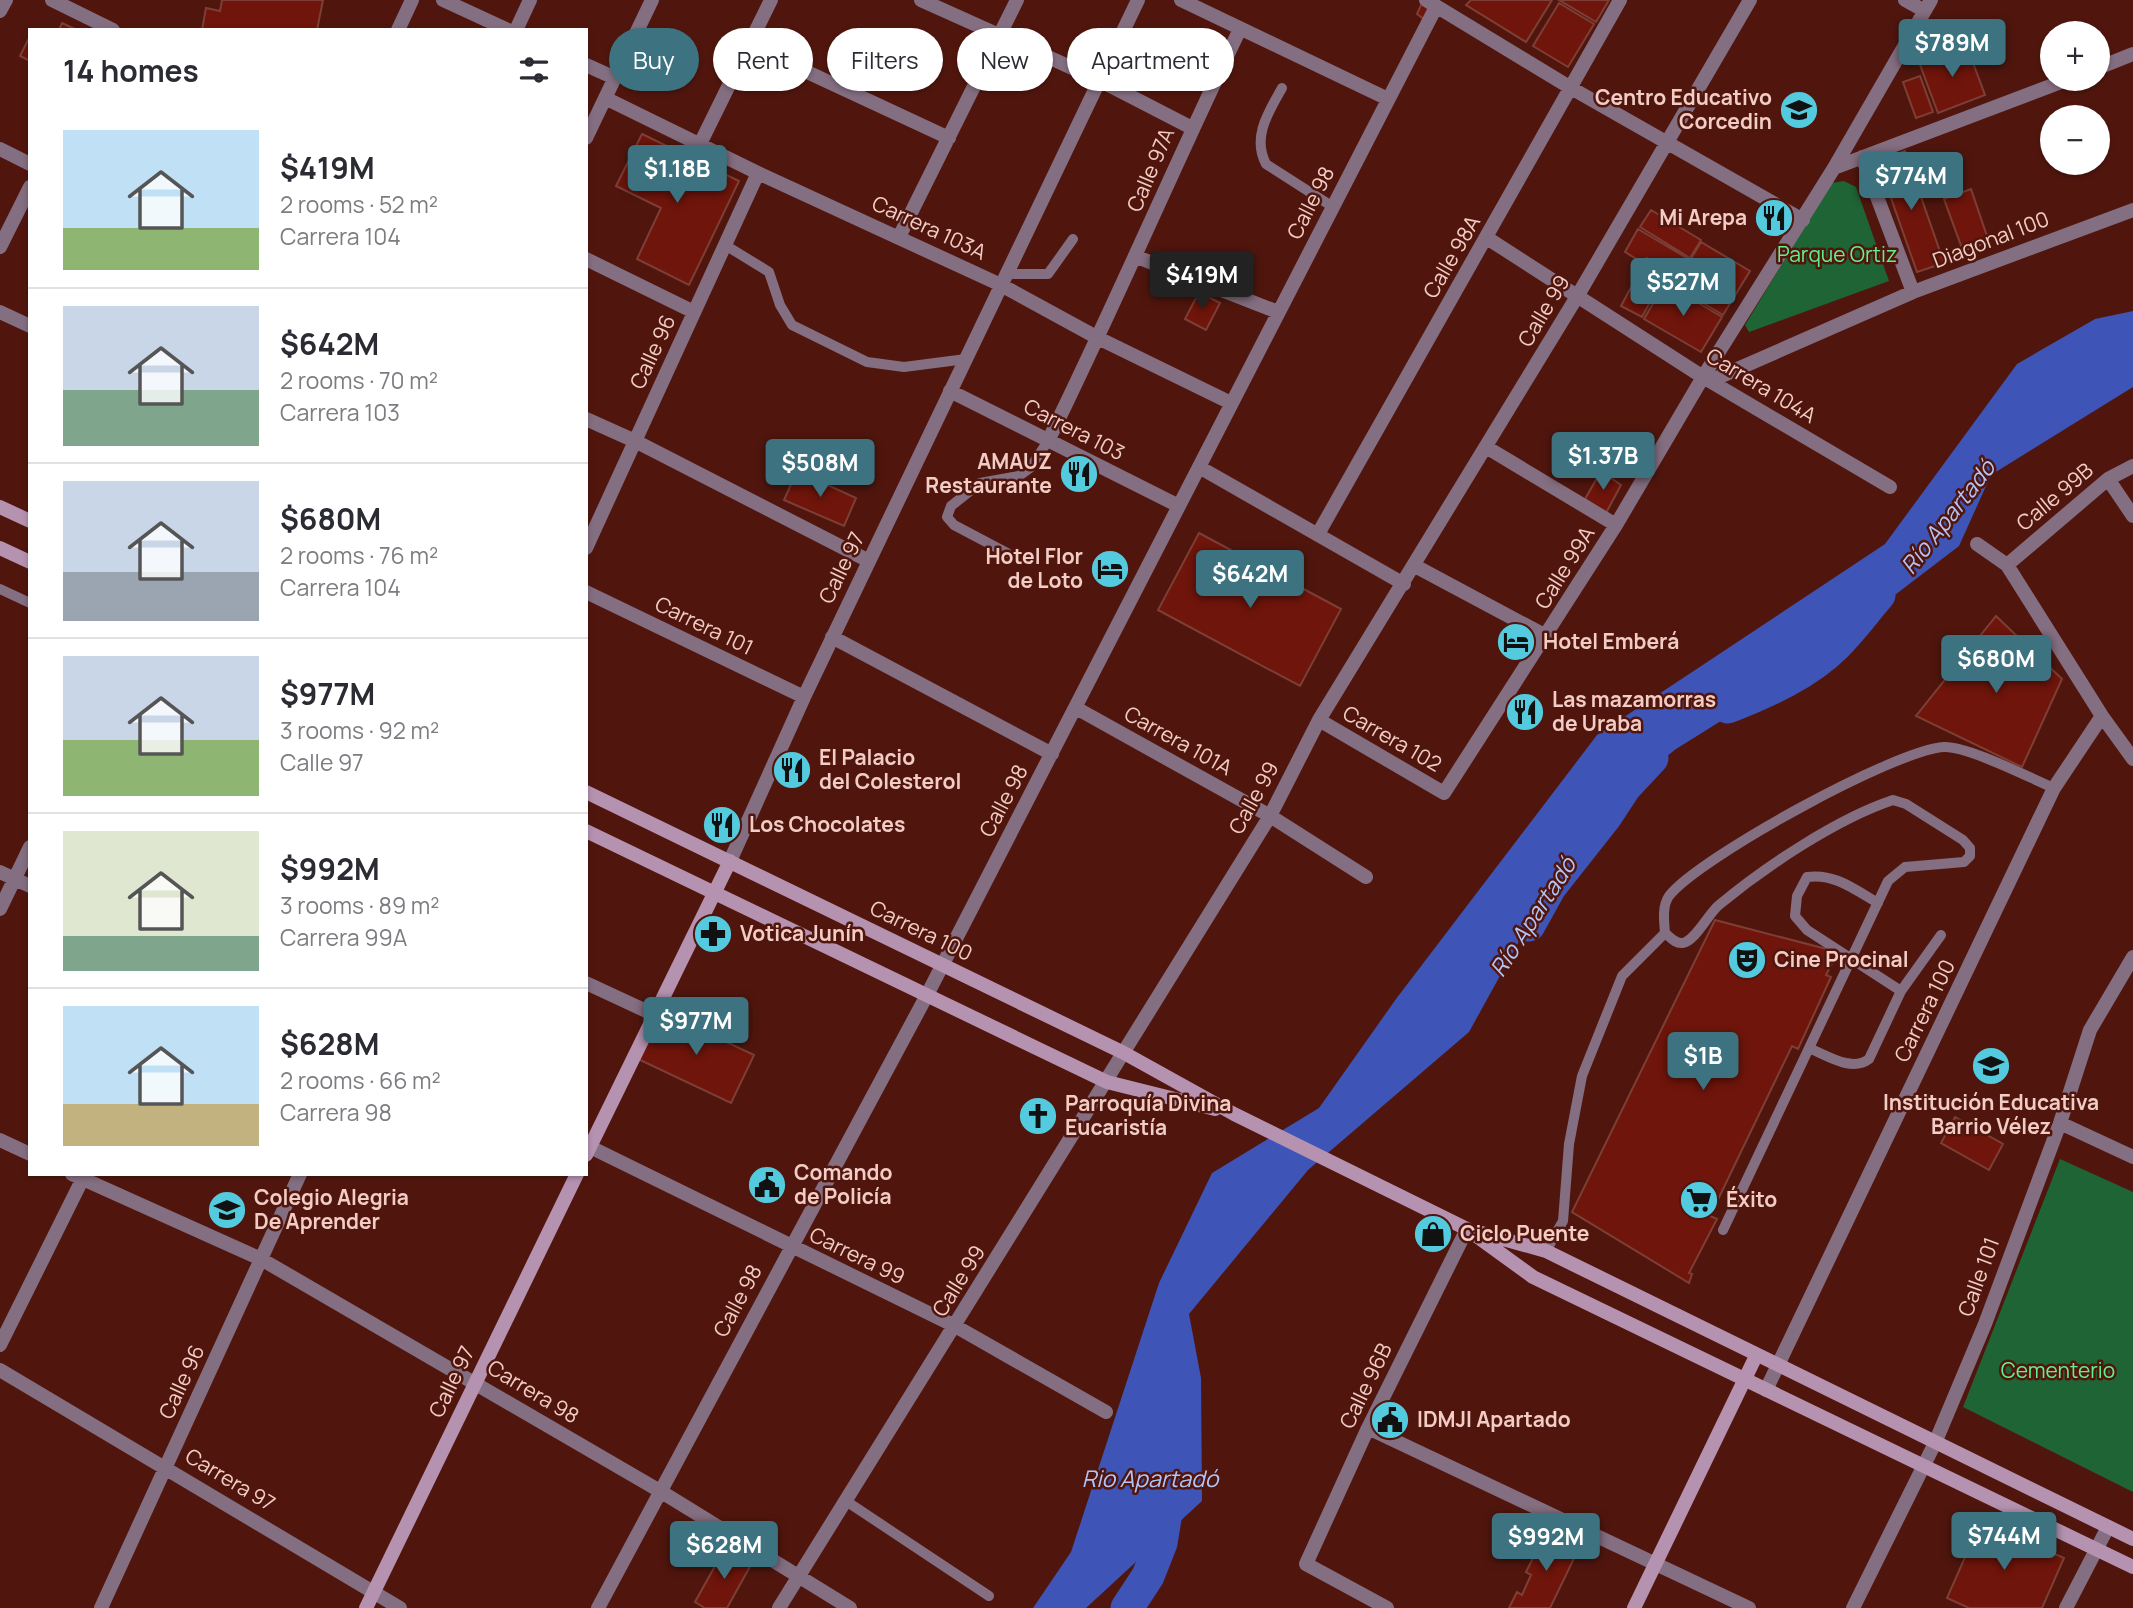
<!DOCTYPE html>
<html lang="en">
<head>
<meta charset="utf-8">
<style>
	:root { --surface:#fff; --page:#f2f2f3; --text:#2b2b33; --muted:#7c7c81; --line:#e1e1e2; --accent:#3d7380 }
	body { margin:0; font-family:Manrope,sans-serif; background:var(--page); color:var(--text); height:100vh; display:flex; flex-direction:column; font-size:26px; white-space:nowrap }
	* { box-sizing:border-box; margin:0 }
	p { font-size:23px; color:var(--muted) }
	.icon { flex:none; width:38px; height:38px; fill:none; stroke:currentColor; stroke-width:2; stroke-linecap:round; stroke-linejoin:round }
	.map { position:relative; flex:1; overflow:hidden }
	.details { position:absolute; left:28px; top:28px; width:560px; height:1148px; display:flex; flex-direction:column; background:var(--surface); border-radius:0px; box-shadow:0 2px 5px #0004 }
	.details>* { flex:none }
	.guide { position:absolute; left:609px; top:28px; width:665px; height:63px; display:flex; gap:14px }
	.fabs { position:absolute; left:2040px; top:21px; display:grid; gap:14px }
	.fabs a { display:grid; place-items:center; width:70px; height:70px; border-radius:50%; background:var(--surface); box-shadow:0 2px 5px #0004; font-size:35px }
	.price { position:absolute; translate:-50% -60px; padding:0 16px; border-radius:7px; background:var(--accent); color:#fff; font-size:23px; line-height:46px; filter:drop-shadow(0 2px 4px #0008) }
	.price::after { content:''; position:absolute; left:50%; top:42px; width:21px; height:16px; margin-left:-10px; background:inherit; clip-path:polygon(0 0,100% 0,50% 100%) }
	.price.current { background:#222; color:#fff }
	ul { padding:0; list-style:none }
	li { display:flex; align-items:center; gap:21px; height:175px; padding:0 35px }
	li+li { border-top:2px solid var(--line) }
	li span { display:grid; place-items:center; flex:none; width:196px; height:140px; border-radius:0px; color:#555 }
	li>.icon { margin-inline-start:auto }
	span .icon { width:84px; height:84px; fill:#fffc; stroke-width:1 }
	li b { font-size:30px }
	h2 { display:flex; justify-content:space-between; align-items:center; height:84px; padding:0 35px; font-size:30px }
	.pill { padding:0 24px; border-radius:32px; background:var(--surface); box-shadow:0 2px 5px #0004; font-size:24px; line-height:63px }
	.pill.current { background:var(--accent); color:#fff }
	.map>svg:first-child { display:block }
	.green { fill:#1e6435 }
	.water { fill:#3e54b6 }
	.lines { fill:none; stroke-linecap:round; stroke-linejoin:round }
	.river { stroke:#3e54b6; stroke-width:33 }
	.building { fill:#6f150b; stroke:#7d3f35; stroke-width:2 }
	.lane { stroke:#846e81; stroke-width:10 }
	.street { stroke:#846e81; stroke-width:14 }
	.secondary { stroke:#b692b1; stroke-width:14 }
	.labels { text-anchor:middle; stroke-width:5; stroke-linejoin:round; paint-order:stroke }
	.poi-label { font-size:21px; font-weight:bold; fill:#f2cdc5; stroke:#50160e; text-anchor:start }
	.street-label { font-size:21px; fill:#f2cdc5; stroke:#50160e }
	.park-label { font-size:21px; fill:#60f18b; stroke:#50160e }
	.water-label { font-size:23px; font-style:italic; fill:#b3c4f7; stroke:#50160e }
</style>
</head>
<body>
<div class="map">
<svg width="2133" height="1608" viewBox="0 0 2133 1608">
	<rect width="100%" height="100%" fill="#50160e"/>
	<path class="green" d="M1844,181L1856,187L1889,281L1749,332L1745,325L1831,183Z
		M2060,1159L2133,1192V1492L1963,1407Z"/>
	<path class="water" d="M2133,311V387L1991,475L1959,546L1769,691L1676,749L1586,820L1469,1032L1308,1170L1189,1314L1201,1378L1202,1501L1086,1608H1033L1071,1552L1159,1283L1212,1173L1319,1108L1396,999L1597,735L1885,544L2017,364L2095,319Z"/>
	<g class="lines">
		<path class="river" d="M1728,707C1766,692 1807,674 1836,645C1852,629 1865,611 1879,595
			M1529,925L1550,887L1606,816L1625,787L1652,758
			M1127,1608L1148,1576L1161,1543L1169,1494"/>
	</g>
	<path class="building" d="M222,0H323L317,30H202L206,8L220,11Z
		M1471,0H1552L1526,42L1466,5Z
		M1559,0H1609L1596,22Z
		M1423,1L1432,7L1425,20L1417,14Z
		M1559,3L1594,24L1568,67L1533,46Z
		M62,23L77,30H59Z
		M30,36V61L20,56Z
		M1966,44L1985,95L1938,113L1919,62Z
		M1920,76L1933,112L1916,118L1903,82Z
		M642,134L739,181L689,285L637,259L661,208L616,186Z
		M1905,151L1944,263L1917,272L1878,161Z
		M1971,189L1989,242L1963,251L1944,199Z
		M1651,210L1701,240L1690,258L1640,227Z
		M1638,229L1687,258L1674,280L1668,277L1671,272L1647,258L1643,263L1625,252Z
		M1701,242L1750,271L1723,315L1675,286Z
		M1645,261L1666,273L1642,317L1621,306Z
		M1665,283L1722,317L1701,352L1644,319Z
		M1199,292L1220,303L1206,330L1185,319Z
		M797,471L856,498L844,526L784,500Z
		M1601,471L1621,485L1606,513L1585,499Z
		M1199,533L1341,609L1300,686L1158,610Z
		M1996,616L2062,679L2022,767L1916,716Z
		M1715,920L1838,952L1826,975L1831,977L1798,1049L1792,1046L1710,1216L1717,1219L1689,1273L1692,1274L1689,1283L1572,1212Z
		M661,1011L754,1055L731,1103L638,1059Z
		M1955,1117L2003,1144L1989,1170L1941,1143Z
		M1981,1521L2064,1558L2042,1608H1969L1947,1598Z
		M1546,1532L1579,1548L1550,1608H1509L1517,1592L1522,1595L1531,1575L1526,1572Z
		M725,1548L752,1563L727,1608H705L695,1602Z"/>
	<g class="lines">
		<path class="lane" d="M1282,88C1268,113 1252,137 1266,164L1333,207
			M725,245L769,272L780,305L792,325L867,362L904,367L966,359
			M1006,274H1048L1073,239
			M1007,553L954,525L947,517L951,506L980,483L1019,476L1030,468L1048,441
			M0,589L30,603
			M1878,903C1854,889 1834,873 1807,877L1797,896L1795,916L1807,930L1901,991L1941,935
			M1811,1049C1828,1056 1852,1072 1869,1059L1901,991
			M1723,1230L1888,881L1905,867L1964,862L1970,856V848L1963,840L1906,804L1893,800C1836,819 1765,867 1719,905C1708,914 1696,940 1683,943C1675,944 1670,937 1665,933C1664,921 1662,906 1669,896C1698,858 1897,749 1944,747C1968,746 2030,778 2054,788
			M1546,1251L1563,1221L1569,1144L1582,1076L1622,976L1665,933
			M846,1501L989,1596"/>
		<path class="street" d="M52,0L113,30
			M443,0L508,30
			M921,0L1099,80L1192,128
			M1181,0L1388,99
			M1426,0L1571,88L1803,220
			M1905,0L1923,10
			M0,11L6,0
			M398,30L412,0
			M516,30L530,0
			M749,45L949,138
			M586,65L615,78
			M2098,68L2133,54
			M605,98L758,173L1001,285L1098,338L1231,403
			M586,138L652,0
			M700,144L771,0
			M0,149L30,164
			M1862,157L1913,292
			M1834,168L2069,79
			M899,237L1017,0
			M1487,238L1703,377L1890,487
			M0,247L30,187
			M1137,257L1278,312
			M586,259L694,312
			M0,312L30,326
			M1710,381L1913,292L2133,210
			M950,391L1179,506
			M586,419L635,441L869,561
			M1048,441C1115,305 1174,166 1240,29
			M1486,447L1616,525
			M1199,467L1404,584
			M2108,479L2133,516
			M1318,534L1620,0
			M1977,544L2007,565L2102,716L2133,759
			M586,548L758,173
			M2007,565L2108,479L2133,466
			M1415,566L1546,636
			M586,592L804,697
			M832,637L1052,754
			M1076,708L1270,816L1366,877
			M1319,720L1444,793L1616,525L1703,377L1834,168L1931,0
			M730,861L804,697L1138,0
			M0,872L30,886
			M0,909L30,847
			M586,983L655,1015
			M2060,1123L2133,1157
			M0,1140L30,1154
			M586,1145L955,1326L1106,1412
			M72,1174L261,1259L660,1491L850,1608
			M0,1345L85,1174
			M0,1370L400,1608
			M1766,1390L2054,788L2102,716
			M1368,1428L1749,1608
			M101,1608L300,1174
			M598,1608L927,995L1436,7
			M779,1608L1270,816L1319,720L1578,295L1750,0
			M1387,1608L1306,1564L1368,1428L1467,1229
			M1853,1608L1935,1443L1985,1324L2060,1123L2090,1030L2133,957
			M2066,1608L2108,1527"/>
		<path class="secondary" d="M0,507L30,521
			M0,548L30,562
			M586,792L1124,1053L1234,1114L1467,1229L1533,1277L2133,1567
			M586,831L1107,1082L1215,1109
			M586,1155L730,861
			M1478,1232L1546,1251L2133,1539
			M366,1608L577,1174
			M1634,1608L1756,1356"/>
	</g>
	<defs>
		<g id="school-disc" transform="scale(2.0125)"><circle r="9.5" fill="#54cade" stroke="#50160e"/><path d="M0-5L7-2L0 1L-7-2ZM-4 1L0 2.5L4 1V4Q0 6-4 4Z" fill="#111"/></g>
		<g id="restaurant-disc" transform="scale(2.0125)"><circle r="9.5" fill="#54cade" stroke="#50160e"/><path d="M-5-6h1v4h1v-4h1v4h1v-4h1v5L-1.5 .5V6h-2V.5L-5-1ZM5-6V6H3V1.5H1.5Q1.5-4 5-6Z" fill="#111"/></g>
		<g id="hotel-disc" transform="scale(2.0125)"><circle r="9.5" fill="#54cade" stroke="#50160e"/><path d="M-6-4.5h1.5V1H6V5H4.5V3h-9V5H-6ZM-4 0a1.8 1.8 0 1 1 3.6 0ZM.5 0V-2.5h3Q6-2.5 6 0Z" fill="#111"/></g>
		<g id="pharmacy-disc" transform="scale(2.0125)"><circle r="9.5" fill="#54cade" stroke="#50160e"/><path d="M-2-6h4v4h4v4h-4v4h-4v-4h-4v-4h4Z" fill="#111"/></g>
		<g id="theatre-disc" transform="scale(2.0125)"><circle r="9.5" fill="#54cade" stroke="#50160e"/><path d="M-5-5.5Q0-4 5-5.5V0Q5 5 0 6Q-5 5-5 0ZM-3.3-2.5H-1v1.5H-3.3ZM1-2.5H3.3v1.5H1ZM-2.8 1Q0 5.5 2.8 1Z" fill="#111"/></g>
		<g id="church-disc" transform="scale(2.0125)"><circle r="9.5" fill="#54cade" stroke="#50160e"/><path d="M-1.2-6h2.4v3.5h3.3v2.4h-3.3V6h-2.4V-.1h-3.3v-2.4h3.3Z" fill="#111"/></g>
		<g id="civic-disc" transform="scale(2.0125)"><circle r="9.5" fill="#54cade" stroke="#50160e"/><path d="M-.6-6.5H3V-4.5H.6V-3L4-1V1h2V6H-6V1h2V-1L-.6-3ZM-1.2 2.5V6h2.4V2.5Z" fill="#111"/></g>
		<g id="supermarket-disc" transform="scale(2.0125)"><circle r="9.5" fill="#54cade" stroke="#50160e"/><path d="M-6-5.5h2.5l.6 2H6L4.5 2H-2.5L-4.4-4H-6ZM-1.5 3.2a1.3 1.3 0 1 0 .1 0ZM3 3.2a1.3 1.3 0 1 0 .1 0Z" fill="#111"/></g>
		<g id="shop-disc" transform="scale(2.0125)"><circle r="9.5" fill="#54cade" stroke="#50160e"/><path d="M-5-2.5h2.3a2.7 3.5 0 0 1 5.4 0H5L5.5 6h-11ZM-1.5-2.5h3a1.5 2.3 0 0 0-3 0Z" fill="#111"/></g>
	</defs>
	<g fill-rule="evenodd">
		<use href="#school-disc" x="1799" y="110"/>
		<use href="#restaurant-disc" x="1774" y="218"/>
		<use href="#restaurant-disc" x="1079" y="474"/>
		<use href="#hotel-disc" x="1110" y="569"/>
		<use href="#hotel-disc" x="1516" y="642"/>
		<use href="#restaurant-disc" x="1525" y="712"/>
		<use href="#restaurant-disc" x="792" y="770"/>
		<use href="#restaurant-disc" x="722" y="825"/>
		<use href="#pharmacy-disc" x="713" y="934"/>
		<use href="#theatre-disc" x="1747" y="960"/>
		<use href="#school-disc" x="1991" y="1066"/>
		<use href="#church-disc" x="1038" y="1116"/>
		<use href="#civic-disc" x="767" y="1185"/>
		<use href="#supermarket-disc" x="1699" y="1200"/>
		<use href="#school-disc" x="227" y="1210"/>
		<use href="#shop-disc" x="1433" y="1234"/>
		<use href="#civic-disc" x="1390" y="1420"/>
	</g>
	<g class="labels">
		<g class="poi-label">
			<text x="1772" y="105" text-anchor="end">Centro Educativo<tspan x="1772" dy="24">Corcedin</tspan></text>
			<text x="1747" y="225" text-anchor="end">Mi Arepa</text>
			<text x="1052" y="469" text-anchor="end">AMAUZ<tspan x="1052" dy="24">Restaurante</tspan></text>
			<text x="1083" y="564" text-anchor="end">Hotel Flor<tspan x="1083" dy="24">de Loto</tspan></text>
			<text x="1543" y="649">Hotel Emberá</text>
			<text x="1552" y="707">Las mazamorras<tspan x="1552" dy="24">de Uraba</tspan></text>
			<text x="819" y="765">El Palacio<tspan x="819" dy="24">del Colesterol</tspan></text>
			<text x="749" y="832">Los Chocolates</text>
			<text x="740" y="941">Votica Junín</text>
			<text x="1774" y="967">Cine Procinal</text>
			<text x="1991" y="1110" text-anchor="middle">Institución Educativa<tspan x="1991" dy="24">Barrio Vélez</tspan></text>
			<text x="1065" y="1111">Parroquía Divina<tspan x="1065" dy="24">Eucaristía</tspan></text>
			<text x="794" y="1180">Comando<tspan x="794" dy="24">de Policía</tspan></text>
			<text x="254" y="1205">Colegio Alegria<tspan x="254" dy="24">De Aprender</tspan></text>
			<text x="1726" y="1207">Éxito</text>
			<text x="1460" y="1241">Ciclo Puente</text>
			<text x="1417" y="1427">IDMJI Apartado</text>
		</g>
		<g class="street-label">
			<text transform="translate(1151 170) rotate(-67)" y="7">Calle 97A</text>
			<text transform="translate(1311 203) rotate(-63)" y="7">Calle 98</text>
			<text transform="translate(929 228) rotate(25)" y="7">Carrera 103A</text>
			<text transform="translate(1991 240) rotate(-21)" y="7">Diagonal 100</text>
			<text transform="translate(1452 257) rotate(-60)" y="7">Calle 98A</text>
			<text transform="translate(1544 311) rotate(-59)" y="7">Calle 99</text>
			<text transform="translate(653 352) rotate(-65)" y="7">Calle 96</text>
			<text transform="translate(1761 386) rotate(31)" y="7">Carrera 104A</text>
			<text transform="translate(1074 430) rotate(27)" y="7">Carrera 103</text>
			<text transform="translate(2055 497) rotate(-40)" y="7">Calle 99B</text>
			<text transform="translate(842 568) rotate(-64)" y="7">Calle 97</text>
			<text transform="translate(1565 568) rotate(-58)" y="7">Calle 99A</text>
			<text transform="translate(704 626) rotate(26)" y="7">Carrera 101</text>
			<text transform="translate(1392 739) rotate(30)" y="7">Carrera 102</text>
			<text transform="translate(1178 741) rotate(29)" y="7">Carrera 101A</text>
			<text transform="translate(1254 798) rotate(-61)" y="7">Calle 99</text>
			<text transform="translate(1004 801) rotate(-62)" y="7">Calle 98</text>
			<text transform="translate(921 931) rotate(26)" y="7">Carrera 100</text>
			<text transform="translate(1925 1011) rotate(-64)" y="7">Carrera 100</text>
			<text transform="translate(857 1256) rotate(26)" y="7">Carrera 99</text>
			<text transform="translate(1979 1277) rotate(-70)" y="7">Calle 101</text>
			<text transform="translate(959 1281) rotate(-58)" y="7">Calle 99</text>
			<text transform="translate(738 1301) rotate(-62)" y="7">Calle 98</text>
			<text transform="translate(182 1382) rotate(-65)" y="7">Calle 96</text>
			<text transform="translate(452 1382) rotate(-64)" y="7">Calle 97</text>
			<text transform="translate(1366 1386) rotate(-64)" y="7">Calle 96B</text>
			<text transform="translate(533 1392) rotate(31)" y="7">Carrera 98</text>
			<text transform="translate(230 1480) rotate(31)" y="7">Carrera 97</text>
		</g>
		<g class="park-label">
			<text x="1837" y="262">Parque Ortiz</text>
			<text x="2058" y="1378">Cementerio</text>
		</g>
		<g class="water-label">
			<text transform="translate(1948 517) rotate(-52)" y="8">Río Apartadó</text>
			<text transform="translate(1533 917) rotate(-57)" y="8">Río Apartadó</text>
			<text x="1150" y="1487">Rio Apartadó</text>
		</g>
	</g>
</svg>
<div class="fabs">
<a>+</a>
<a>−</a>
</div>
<b class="price" style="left:1952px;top:79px">$789M</b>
<b class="price" style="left:677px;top:205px">$1.18B</b>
<b class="price" style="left:1911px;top:212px">$774M</b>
<b class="price current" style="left:1202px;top:311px">$419M</b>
<b class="price" style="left:1683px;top:318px">$527M</b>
<b class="price" style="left:1603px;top:492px">$1.37B</b>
<b class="price" style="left:820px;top:499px">$508M</b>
<b class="price" style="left:1250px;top:610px">$642M</b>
<b class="price" style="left:1996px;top:695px">$680M</b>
<b class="price" style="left:696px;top:1057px">$977M</b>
<b class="price" style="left:1703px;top:1092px">$1B</b>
<b class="price" style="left:2004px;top:1572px">$744M</b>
<b class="price" style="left:1546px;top:1573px">$992M</b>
<b class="price" style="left:724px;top:1581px">$628M</b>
<div class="guide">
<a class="pill current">Buy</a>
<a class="pill">Rent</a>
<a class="pill">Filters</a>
<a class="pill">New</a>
<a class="pill">Apartment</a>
</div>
<section class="details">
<h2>14 homes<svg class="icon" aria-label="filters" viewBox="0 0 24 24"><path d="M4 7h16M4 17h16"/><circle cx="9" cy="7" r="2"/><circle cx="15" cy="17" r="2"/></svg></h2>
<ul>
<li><span style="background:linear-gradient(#bfe0f5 70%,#8fb573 0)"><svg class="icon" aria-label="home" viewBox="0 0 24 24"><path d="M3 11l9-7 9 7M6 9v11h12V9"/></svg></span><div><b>$419M</b><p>2 rooms · 52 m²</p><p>Carrera 104</p></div></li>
<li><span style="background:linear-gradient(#c9d6e8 60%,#7fa58c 0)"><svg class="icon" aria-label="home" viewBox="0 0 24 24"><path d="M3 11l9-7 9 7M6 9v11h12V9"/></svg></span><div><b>$642M</b><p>2 rooms · 70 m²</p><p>Carrera 103</p></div></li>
<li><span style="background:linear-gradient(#c9d6e8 65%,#9aa5b1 0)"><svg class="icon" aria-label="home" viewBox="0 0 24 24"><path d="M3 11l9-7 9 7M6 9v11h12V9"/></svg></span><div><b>$680M</b><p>2 rooms · 76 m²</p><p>Carrera 104</p></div></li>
<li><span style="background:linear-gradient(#c9d6e8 60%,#8fb573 0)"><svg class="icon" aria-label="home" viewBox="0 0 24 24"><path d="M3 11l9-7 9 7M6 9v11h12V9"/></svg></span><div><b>$977M</b><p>3 rooms · 92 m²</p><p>Calle 97</p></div></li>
<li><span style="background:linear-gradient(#dfe7d0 75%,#7fa58c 0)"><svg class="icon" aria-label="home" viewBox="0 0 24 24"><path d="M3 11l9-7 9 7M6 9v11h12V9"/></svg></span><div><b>$992M</b><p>3 rooms · 89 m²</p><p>Carrera 99A</p></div></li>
<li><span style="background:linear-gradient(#bfe0f5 70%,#c2b280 0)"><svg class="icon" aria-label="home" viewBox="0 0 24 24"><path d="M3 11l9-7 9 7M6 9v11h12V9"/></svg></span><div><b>$628M</b><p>2 rooms · 66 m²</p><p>Carrera 98</p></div></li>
</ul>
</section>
</div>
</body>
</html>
